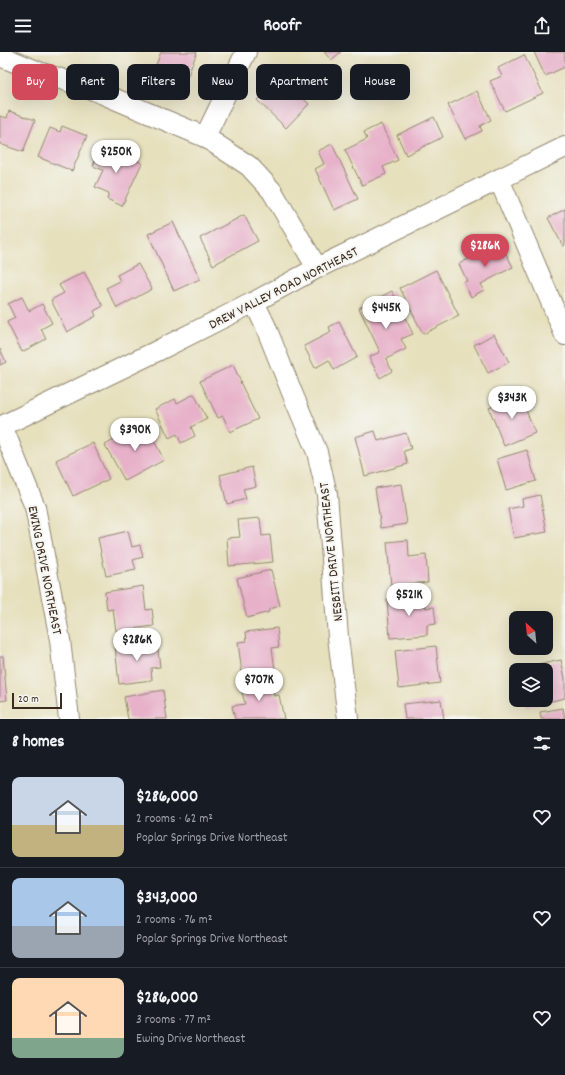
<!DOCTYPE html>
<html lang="en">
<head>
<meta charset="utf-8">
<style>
	:root { --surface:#171b24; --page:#242831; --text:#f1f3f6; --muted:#9ea1a6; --line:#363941; --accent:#d1495b }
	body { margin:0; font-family:Dekko,sans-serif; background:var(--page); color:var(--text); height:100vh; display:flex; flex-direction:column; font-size:15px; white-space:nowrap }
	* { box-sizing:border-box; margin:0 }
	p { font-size:13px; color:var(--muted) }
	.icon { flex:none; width:22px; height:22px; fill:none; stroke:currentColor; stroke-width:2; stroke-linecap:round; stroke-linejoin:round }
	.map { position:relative; height:667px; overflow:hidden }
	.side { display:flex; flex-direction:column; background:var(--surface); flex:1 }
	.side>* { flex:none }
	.hud { position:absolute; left:12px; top:12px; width:541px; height:36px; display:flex; gap:8px }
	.needle { width:26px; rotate:333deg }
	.tools { position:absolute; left:509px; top:559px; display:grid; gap:8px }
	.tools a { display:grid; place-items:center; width:44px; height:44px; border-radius:8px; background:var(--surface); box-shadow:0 4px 16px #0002; font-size:20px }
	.scale { position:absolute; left:12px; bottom:10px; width:50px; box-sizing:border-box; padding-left:4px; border:2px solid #3b2a1e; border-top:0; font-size:11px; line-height:14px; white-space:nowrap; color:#3b2a1e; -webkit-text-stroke:3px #f6f6f2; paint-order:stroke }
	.price { position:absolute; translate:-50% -34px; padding:0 9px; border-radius:14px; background:#fff; color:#222; font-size:13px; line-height:26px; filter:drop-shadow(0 1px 2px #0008) }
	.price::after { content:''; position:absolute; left:50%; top:24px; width:12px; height:9px; margin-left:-6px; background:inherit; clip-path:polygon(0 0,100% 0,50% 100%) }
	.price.active { background:var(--accent); color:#fff }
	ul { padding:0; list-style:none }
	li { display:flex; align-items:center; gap:12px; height:100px; padding:0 12px }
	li+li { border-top:1px solid var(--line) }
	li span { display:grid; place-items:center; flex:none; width:112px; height:80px; border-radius:8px; color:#555 }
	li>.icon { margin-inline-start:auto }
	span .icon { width:48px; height:48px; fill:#fffc; stroke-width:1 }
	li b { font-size:17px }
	h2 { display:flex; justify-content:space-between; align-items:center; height:48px; padding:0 12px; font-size:17px }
	.tag { padding:0 14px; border-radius:8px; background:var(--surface); box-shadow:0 4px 16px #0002; font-size:14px; line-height:36px }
	.tag.active { background:var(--accent); color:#fff }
	header { display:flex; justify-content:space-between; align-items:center; height:52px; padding:0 12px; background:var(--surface); font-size:18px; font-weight:700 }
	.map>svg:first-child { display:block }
	.building { fill:#e7b1c9 }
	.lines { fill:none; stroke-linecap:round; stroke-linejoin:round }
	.minor-casing { stroke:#90856e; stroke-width:22 }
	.minor { stroke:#fff; stroke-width:20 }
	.labels { text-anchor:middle; stroke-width:4; stroke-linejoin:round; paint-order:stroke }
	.street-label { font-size:14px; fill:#3b2a1e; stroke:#f6f6f2 }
</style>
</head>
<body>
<header><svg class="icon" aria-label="menu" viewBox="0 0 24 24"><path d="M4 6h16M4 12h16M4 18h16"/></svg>Roofr<svg class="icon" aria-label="share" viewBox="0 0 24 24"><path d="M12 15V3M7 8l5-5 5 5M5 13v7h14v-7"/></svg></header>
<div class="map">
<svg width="565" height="667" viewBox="0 0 565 667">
	<rect width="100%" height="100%" fill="#f6f6f2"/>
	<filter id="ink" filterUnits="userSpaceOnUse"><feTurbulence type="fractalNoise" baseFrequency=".025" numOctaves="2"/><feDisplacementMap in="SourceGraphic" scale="8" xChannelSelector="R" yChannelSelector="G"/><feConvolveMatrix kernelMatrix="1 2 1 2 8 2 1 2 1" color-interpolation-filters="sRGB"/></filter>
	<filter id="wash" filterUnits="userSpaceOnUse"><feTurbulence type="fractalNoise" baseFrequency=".012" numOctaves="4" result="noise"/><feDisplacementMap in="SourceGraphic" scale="16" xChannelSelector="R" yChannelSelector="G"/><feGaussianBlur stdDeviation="0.9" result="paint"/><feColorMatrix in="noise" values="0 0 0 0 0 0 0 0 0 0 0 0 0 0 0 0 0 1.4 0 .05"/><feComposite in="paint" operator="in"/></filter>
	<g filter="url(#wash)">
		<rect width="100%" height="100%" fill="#e6e0bd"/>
		<g id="blocks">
			<path class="building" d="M161,0H197L187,26L156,13Z
				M324,0H341L331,8Z
				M534,0H565V15L545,24Z
				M524,3L543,41L505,59L490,29L502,24L498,16Z
				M285,18L298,31L293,37L309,52L286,76L257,48Z
				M477,39L491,68L480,74L482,79L465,87L448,53Z
				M9,59L35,68L23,100L0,92V64L7,66Z
				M434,65L443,85L406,103L397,83Z
				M381,72L398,108L383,115L386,122L362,133L345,98L367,87L364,80Z
				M62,74L87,84L72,119L38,105L50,76L60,80Z
				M332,92L358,147L334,158L315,117L324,112L318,99Z
				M102,93L142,111L122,154L107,147L109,141L95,135L103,118L93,114Z
				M565,157V193L563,194L548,166Z
				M244,163L258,189L213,213L200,186Z
				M173,170L200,227L174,239L148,182Z
				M500,190L513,215L481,232L484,238L471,245L464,230L467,229L459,212Z
				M138,212L152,237L117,256L106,236L120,229L117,223Z
				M436,218L459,264L423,282L400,236Z
				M84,220L103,254L94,259L96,264L67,280L51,248L64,241L59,233Z
				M392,239L413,282L401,287L406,297L386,307L392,319L380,326L369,305L380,300L359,256Z
				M22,245L29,259L42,252L52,271L41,277L46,287L22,300L7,270L15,266L8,252Z
				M339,270L357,305L334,318L329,308L315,316L304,294L331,280L329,275Z
				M494,282L509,310L488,321L474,293Z
				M0,297L6,310L0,313Z
				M233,313L241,330H240L258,367L230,380L223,364L218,366L200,329Z
				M194,342L207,367L191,375L195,384L181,391L177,382L169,386L155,357L175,347L177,351Z
				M520,343L535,381L504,394L489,356Z
				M145,371L164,408L125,429L105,393Z
				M375,379L378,389L406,381L411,397L404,399L408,412L365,424L355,385Z
				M93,391L109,427L73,444L56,408Z
				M527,398L536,429L506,438L497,407Z
				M252,415L256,434L243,437L246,447L227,452L220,423Z
				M401,432L407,472L381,476L375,436Z
				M540,443L547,480L514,486L508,457L523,454L522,447Z
				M260,466L262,484L270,483L273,510L229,514L227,486L240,485L238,468Z
				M128,479L132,495L140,493L143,505L133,508L136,518L106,524L98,486Z
				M408,488L409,505L426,503L428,530L391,534L387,490Z
				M271,518L280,554L269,557V560L247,566L237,526Z
				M143,534L146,558L152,557L154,574L116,579L113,557L107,558L105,540Z
				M424,544L426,556L434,555L436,572L427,573V583L390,586L387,547Z
				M277,576L279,595L272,596L275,618L242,622L238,590L247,589L246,580Z
				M157,589L160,615L151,616L152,628L119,632L115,594Z
				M436,594L440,631L399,636L395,599Z
				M0,604H3L7,648L0,649Z
				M561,608L565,626V646L526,655L525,648H546V618L519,617Z
				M270,625L274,644L279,643L284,667H235L232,654L245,652L240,632Z
				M163,638L167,667H128L124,645Z
				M441,648L444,667H405L403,652Z
				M563,656L565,667H541L540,660Z"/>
		</g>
	</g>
	<g filter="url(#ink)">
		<use href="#blocks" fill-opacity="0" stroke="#90856e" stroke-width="1"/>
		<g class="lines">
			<g class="minor-casing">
				<path id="minor" d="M0,4L39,20L89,36L205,85L249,114L272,139L317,216
					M205,85L246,0
					M499,127L565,283
					M254,250L265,273L293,343L317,400L327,442L338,585L348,667
					M2,374L35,455L60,588L69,667
					M0,375L155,300L254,250L317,216L565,95"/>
			</g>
			<use href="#minor" class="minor"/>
		</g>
	</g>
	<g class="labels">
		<g class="street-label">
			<text transform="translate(283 235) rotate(-27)" y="5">DREW VALLEY ROAD NORTHEAST</text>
			<text transform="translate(330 500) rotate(-96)" y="5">NESBITT DRIVE NORTHEAST</text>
			<text transform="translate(46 518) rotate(79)" y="5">EWING DRIVE NORTHEAST</text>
		</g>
	</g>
</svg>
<div class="tools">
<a><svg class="needle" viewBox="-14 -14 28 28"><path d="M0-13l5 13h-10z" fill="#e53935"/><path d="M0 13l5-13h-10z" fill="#9ea1a6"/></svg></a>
<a><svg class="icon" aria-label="layers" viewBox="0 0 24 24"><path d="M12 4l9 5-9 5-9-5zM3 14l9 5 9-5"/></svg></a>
</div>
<div class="scale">20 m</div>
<b class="price" style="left:116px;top:122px">$250K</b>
<b class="price active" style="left:485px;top:216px">$286K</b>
<b class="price" style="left:386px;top:278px">$445K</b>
<b class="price" style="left:512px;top:368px">$343K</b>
<b class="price" style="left:135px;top:400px">$390K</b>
<b class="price" style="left:409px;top:565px">$521K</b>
<b class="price" style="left:137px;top:610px">$286K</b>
<b class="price" style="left:259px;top:650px">$707K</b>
<div class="hud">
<a class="tag active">Buy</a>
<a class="tag">Rent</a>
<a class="tag">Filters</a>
<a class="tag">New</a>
<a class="tag">Apartment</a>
<a class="tag">House</a>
</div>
</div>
<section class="side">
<h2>8 homes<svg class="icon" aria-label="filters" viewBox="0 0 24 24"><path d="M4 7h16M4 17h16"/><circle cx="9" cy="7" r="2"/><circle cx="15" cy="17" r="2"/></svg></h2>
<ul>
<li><span style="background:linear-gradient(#c9d6e8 60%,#c2b280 0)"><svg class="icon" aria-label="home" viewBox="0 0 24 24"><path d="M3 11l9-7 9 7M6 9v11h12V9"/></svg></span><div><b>$286,000</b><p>2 rooms · 62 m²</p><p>Poplar Springs Drive Northeast</p></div><svg class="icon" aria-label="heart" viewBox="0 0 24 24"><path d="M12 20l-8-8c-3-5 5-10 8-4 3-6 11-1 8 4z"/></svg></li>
<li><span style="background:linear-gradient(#a9c7e8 60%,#9aa5b1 0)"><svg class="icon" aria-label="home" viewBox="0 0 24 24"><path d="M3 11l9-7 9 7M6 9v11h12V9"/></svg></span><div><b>$343,000</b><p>2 rooms · 76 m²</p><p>Poplar Springs Drive Northeast</p></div><svg class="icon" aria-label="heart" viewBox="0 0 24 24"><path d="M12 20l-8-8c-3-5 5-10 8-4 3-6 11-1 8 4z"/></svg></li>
<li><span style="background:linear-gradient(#ffd9b3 75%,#7fa58c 0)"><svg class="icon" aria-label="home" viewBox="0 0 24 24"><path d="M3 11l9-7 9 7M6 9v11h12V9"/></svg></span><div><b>$286,000</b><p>3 rooms · 77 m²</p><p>Ewing Drive Northeast</p></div><svg class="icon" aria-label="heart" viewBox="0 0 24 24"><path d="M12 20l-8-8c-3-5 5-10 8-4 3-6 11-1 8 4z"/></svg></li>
</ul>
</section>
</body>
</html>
